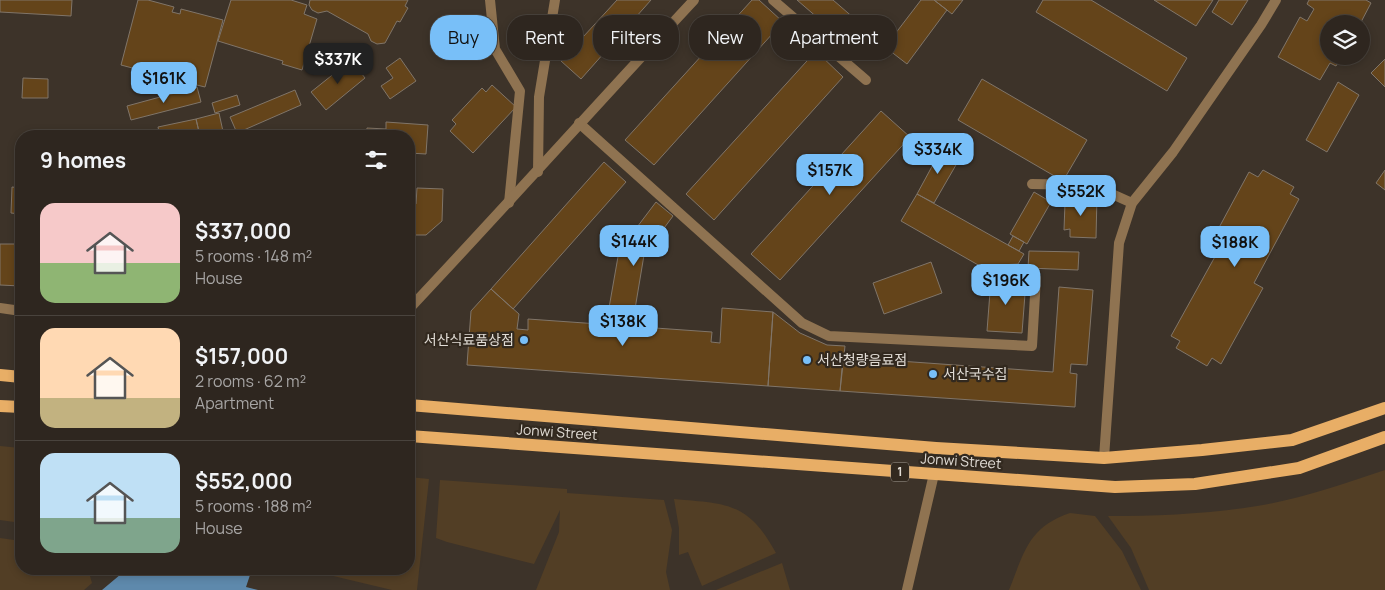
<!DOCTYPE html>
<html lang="en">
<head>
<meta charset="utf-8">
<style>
	:root { --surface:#2e261f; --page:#3a322c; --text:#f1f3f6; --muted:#a7a5a4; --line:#49433d; --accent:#78bff8 }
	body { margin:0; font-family:Manrope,"Noto Sans KR",sans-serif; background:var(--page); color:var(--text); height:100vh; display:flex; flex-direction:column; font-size:19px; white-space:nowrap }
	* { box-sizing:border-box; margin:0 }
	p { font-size:16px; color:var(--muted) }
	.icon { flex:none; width:28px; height:28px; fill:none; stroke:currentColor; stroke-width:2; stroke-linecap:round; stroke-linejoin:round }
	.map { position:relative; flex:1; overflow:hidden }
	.drawer { position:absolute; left:15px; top:130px; width:400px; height:445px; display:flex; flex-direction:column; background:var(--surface); border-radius:20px; box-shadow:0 2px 8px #0003,0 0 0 1px var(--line) }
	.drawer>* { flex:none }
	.hud { position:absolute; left:430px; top:15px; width:475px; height:45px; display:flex; gap:10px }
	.buttons { position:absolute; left:1320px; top:15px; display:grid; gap:10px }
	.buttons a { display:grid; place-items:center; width:50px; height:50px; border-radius:50%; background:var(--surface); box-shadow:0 2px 8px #0003,0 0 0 1px var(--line); font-size:25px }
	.price { position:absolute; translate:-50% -42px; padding:0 11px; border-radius:10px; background:var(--accent); color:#111; font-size:16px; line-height:32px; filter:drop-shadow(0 1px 2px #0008) }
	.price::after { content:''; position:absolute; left:50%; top:30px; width:15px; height:11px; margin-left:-8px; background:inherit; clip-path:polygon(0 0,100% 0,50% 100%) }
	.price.active { background:#222; color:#fff }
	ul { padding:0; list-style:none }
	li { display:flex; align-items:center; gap:15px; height:125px; padding:0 25px }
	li+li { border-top:1px solid var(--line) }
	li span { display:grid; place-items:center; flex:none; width:140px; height:100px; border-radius:15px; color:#555 }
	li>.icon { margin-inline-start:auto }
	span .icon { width:60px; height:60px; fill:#fffc; stroke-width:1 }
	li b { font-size:21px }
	h2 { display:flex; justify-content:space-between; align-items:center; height:60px; padding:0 25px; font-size:21px }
	.chip { padding:0 18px; border-radius:20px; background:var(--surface); box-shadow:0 2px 8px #0003,0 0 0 1px var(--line); font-size:18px; line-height:45px }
	.chip.active { background:var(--accent); color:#111 }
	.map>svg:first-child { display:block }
	.green { fill:#523e25 }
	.water { fill:#5e89ac }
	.building { fill:#64441a; stroke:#807569 }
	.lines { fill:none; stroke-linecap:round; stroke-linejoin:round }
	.service { stroke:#8f7351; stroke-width:10 }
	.minor { stroke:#8f7351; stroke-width:10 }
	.tertiary { stroke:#8f7351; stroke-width:10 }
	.primary { stroke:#e8ae66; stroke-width:12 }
	.poi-dot { fill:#78bff8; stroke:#32291f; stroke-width:2 }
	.labels { text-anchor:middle; stroke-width:4.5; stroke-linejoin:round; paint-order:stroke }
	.shield { fill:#32291f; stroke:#aca69e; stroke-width:1 }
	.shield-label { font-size:12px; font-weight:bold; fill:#e1dcd5 }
	.poi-label { font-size:14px; fill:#e1dcd5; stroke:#32291f; text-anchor:start }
	.street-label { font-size:14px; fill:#e1dcd5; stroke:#32291f }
</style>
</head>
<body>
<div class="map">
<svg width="1385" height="590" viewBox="0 0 1385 590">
	<rect width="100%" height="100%" fill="#3d3329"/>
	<path class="green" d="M0,446L21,448V523L0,520Z
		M1385,470V590H1149L1131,548L1108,516C1158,516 1207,514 1257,506C1300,499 1343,484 1385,470Z
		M409,477L429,479L417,590H392L304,569H409Z
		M440,480L567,489V493L664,500L672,530L666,572L670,590H536L559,532L560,510L534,564L447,542L436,538Z
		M674,499C728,504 748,502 776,553L702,586L688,552L679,555V528Z
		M1070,513L1095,516L1122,551L1141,590H1009C1024,553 1028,527 1070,513Z
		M0,538L21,541V569H88L92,583L84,590H0Z
		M782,563L790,590H716Z"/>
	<path class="water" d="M127,569H238L251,572L246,587L258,590H102Z"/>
	<path class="building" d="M0,0H72L71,16L0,12Z
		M138,0H148L174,7L172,12L180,14L181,9L223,20L205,87L164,77L165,72L157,70L155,74L121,65Z
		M231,0H291L307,5L304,14L317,19L302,70L282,64L283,61L218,41Z
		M310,0H408L405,6L408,8L400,22L397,21L385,43L377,44L371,41L368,34L327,11L318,13L312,10L309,5Z
		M617,0H651L581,79L561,61Z
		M752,0H759L783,22L654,165L625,140Z
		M797,0H833L870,32L855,50Z
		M921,0H934L947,10L907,64L885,47Z
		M934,0H963L952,14Z
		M1043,0H1091L1187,58L1167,91L1036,12Z
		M1154,0H1213L1196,26Z
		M1219,0H1248L1232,25L1212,12Z
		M1309,0H1366L1371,3L1360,24H1329V56H1342L1336,66L1330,63L1320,80L1278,57L1300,17L1307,21L1314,9L1307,4Z
		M816,51L843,77L714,220L686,194Z
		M400,58L416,81L390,99L381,86L393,78L386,68Z
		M1385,59V87L1371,73Z
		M351,60L365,78L326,110L311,92Z
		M23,78L48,79V98H22Z
		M982,79L1087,140L1063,181L958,120Z
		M1338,82L1359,95L1327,152L1306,140Z
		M492,85L516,107L473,153L450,131L456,124L452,120L482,88L486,92Z
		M197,87L201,102L131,120L127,106Z
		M295,90L301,105L237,133L230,117Z
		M237,95L240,105L215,113L212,103Z
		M881,111L910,137L780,280L751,254Z
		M219,113L224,136H200L196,119Z
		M196,119L200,136H160L158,127Z
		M386,122L428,125L426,154L409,153V136H366L367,128L386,129Z
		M35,131L67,134V136H25H34Z
		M942,148L960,158L934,203L917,194Z
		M604,162L626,182L513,309L491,289Z
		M1263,170L1294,187L1290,194L1299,199L1254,283L1263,288L1221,364L1212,358L1207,366L1176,348L1180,341L1171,336L1217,253L1208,248L1249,172L1258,177Z
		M1385,170V190L1376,183Z
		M12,187L21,188V221L20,214L11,213Z
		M417,188L443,189L442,221L426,235H409V204H416Z
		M1034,192L1051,202L1027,244L1010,234Z
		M917,194L1024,254L1018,264L980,266L901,221Z
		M1071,196H1097L1096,238L1070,237V229L1064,230L1065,203H1070Z
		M656,202L673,216L644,255L632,327L606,325L619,251Z
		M1013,236L1024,242L1019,251L1008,245Z
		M0,244H21V286L0,285Z
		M1029,251L1079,252L1078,270L1028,268Z
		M931,262L942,293L884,314L873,283Z
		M991,279L1026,281L1022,333L987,331Z
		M1059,287L1093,290L1087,365L1071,364L1070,373L1077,374L1075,407L840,391L843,357L1053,372Z
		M491,289L519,314L517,329L528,330V319L712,332L711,342L720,343L722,308L773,312L768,386L467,365L471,311Z
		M773,312L800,333L827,345L845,346L840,391L768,386Z"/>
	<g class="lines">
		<path class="service" d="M1032,184L1092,185L1132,203
			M907,590L934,474"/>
		<path class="minor" d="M490,0L495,49L520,91L509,203
			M773,0L866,80
			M579,123L802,323L829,336L1032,346L1036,278
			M538,172L539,97L555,0
			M0,308L21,311
			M1104,458L1119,243L1132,203L1173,152L1261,25L1276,0"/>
		<path class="tertiary" d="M409,309C505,207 598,103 694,0"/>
		<path class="primary" d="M0,375L21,377
			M409,405L936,448L1104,458L1202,450L1292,440L1385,408
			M0,406L21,407
			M409,436L1115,487L1195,484L1299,468L1385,437"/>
	</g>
	<g class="poi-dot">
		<circle cx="524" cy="340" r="5"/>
		<circle cx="807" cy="360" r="5"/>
		<circle cx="933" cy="374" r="5"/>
	</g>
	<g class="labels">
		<rect class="shield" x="891" y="462.5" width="18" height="19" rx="4"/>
		<g class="shield-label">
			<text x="900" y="476">1</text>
		</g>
		<g class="poi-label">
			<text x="514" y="345" text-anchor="end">서산식료품상점</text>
			<text x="817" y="365">서산청량음료점</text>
			<text x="943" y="379">서산국수집</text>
		</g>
		<g class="street-label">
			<text transform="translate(557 432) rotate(4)" y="5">Jonwi Street</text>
			<text transform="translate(961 461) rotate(4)" y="5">Jonwi Street</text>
		</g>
	</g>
</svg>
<div class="buttons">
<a><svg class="icon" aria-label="layers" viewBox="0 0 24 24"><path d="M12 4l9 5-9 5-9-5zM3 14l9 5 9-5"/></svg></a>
</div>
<b class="price active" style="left:338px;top:85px">$337K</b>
<b class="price" style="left:164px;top:104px">$161K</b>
<b class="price" style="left:938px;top:175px">$334K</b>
<b class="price" style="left:830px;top:196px">$157K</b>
<b class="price" style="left:1081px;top:217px">$552K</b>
<b class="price" style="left:634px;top:267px">$144K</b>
<b class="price" style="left:1235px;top:268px">$188K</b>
<b class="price" style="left:1006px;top:306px">$196K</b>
<b class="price" style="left:623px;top:347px">$138K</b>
<div class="hud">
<a class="chip active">Buy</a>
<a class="chip">Rent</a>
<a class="chip">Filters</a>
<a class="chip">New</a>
<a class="chip">Apartment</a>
</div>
<section class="drawer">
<h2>9 homes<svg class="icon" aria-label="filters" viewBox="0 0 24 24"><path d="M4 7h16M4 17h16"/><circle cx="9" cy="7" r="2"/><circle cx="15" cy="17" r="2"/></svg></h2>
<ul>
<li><span style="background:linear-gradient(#f6c9c9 60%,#8fb573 0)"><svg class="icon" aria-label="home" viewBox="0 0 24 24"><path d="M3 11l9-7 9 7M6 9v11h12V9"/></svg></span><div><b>$337,000</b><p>5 rooms · 148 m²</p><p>House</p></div></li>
<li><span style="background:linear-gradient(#ffd9b3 70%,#c2b280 0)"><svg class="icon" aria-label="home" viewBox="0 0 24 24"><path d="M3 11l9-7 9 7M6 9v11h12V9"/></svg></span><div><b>$157,000</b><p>2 rooms · 62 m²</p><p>Apartment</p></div></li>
<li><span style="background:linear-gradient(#bfe0f5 65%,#7fa58c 0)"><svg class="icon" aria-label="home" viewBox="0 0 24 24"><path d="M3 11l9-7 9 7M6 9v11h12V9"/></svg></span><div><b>$552,000</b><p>5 rooms · 188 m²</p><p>House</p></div></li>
</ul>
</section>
</div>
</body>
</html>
